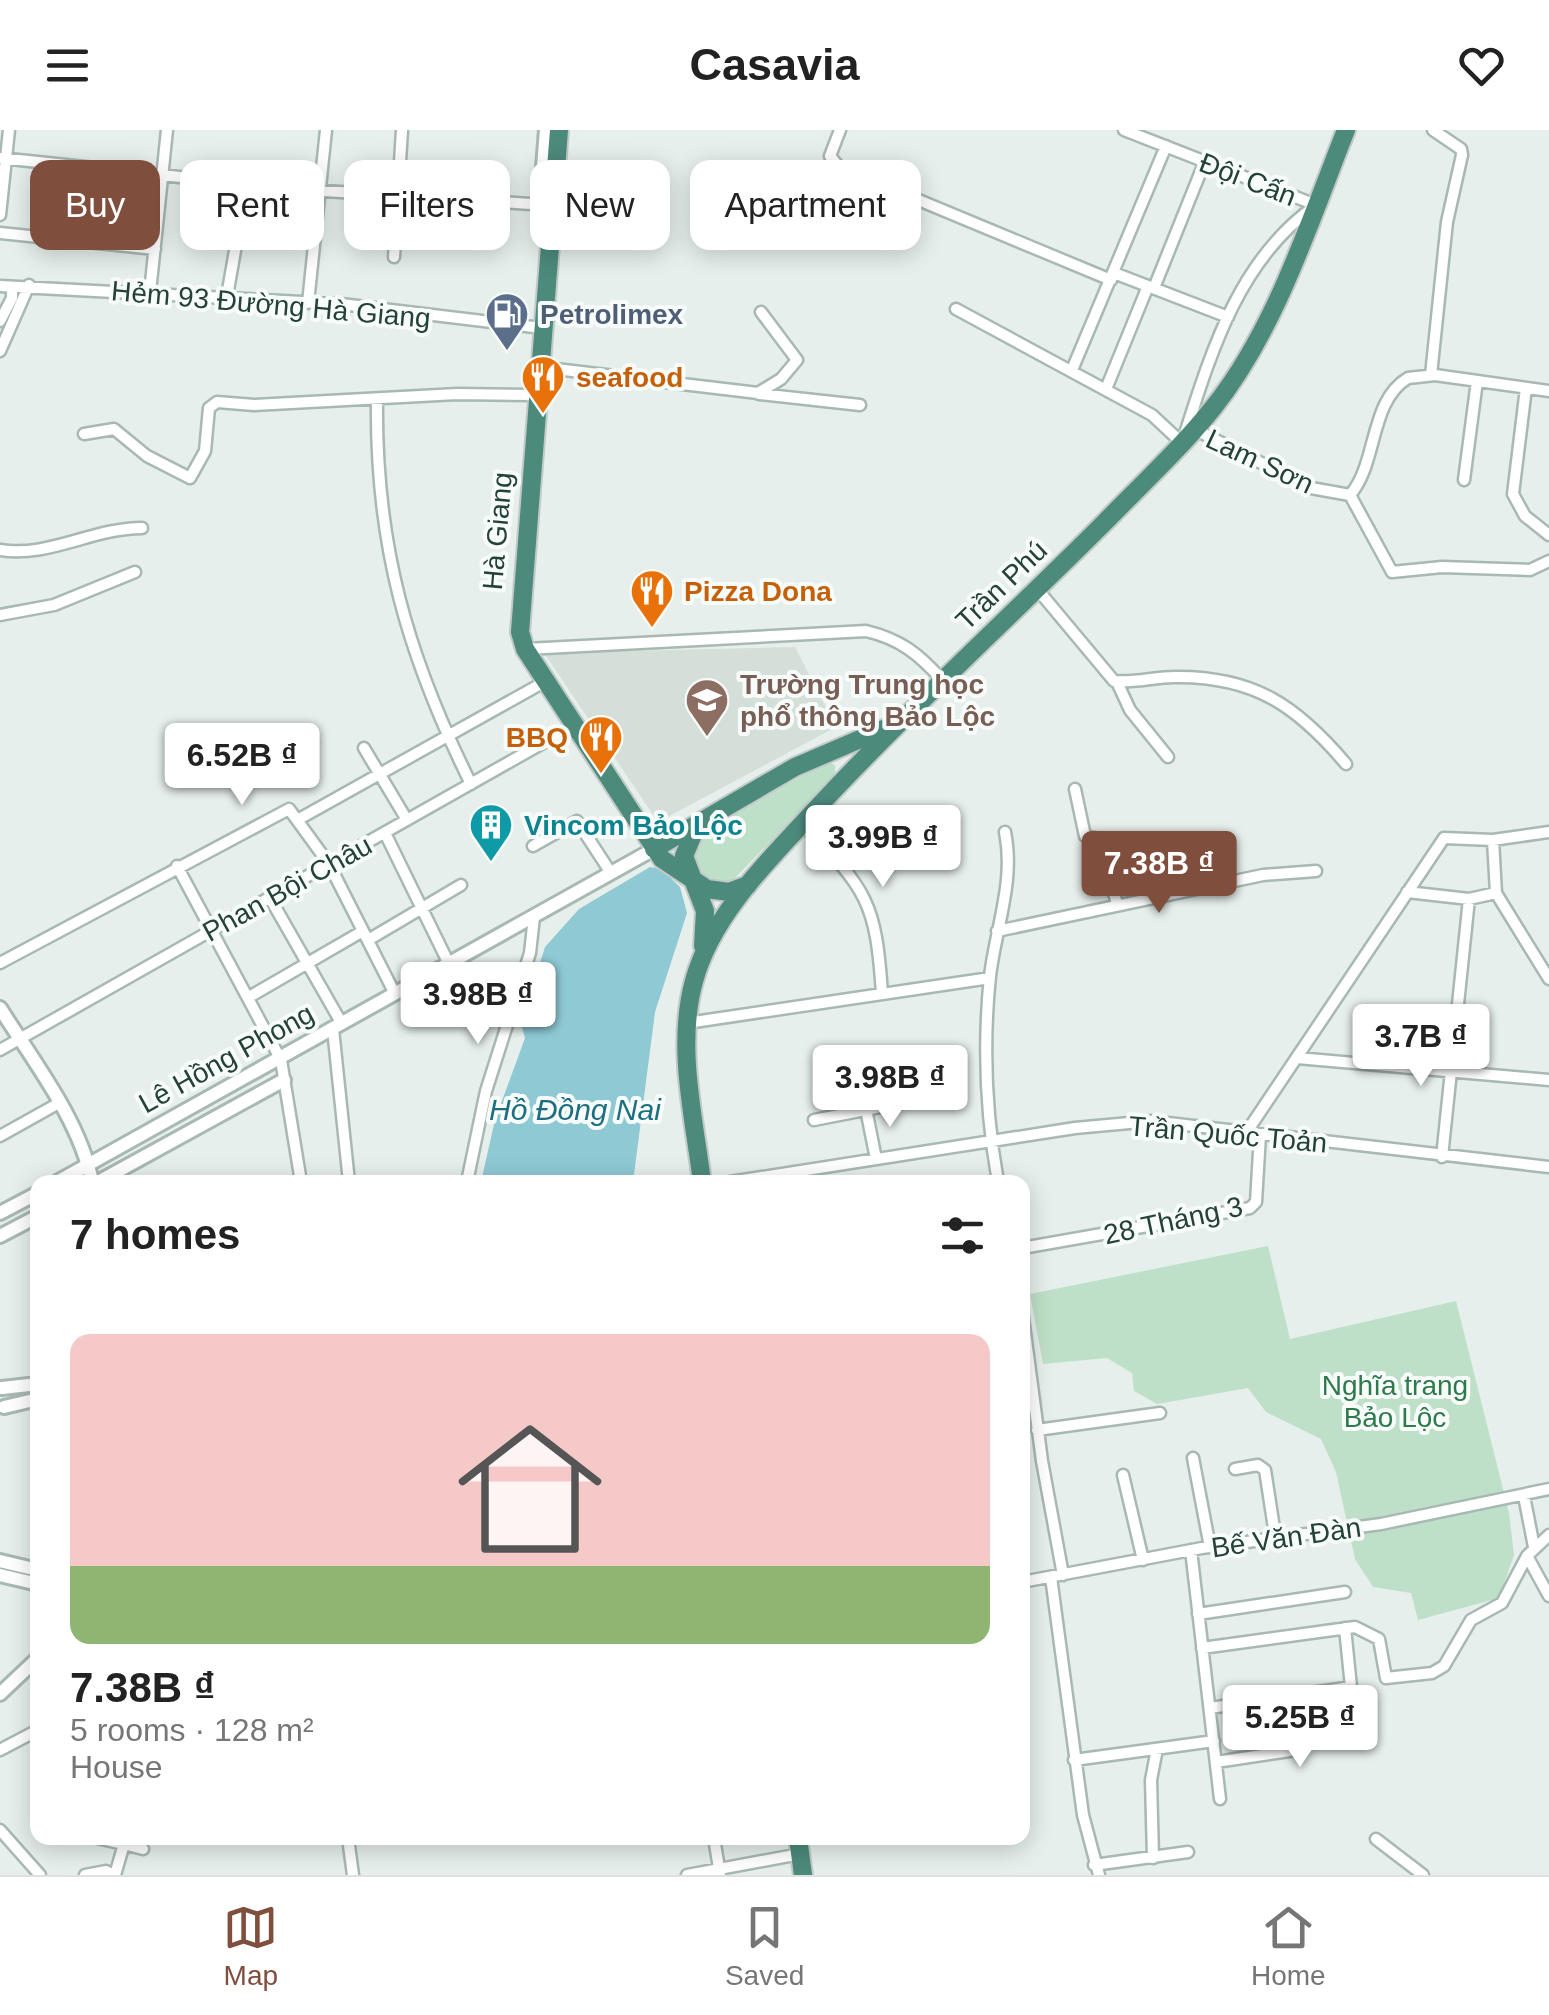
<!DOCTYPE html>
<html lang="en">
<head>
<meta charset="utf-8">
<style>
	:root { --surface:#fff; --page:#f6f6f6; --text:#222; --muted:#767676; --line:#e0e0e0; --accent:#804e3d }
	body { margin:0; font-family:Helvetica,sans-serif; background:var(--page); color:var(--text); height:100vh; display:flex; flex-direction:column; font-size:38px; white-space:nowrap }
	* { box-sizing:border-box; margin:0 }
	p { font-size:32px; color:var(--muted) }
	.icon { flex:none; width:55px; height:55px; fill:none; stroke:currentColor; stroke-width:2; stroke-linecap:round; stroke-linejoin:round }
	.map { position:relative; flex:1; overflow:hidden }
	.drawer { position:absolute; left:30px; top:1045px; width:1000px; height:670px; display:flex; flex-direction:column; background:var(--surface); border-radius:20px; box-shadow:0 5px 25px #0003 }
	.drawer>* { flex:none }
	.top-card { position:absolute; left:30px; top:30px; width:1000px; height:90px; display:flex; gap:20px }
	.price { position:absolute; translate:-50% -85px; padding:0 22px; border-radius:10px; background:#fff; color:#222; font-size:32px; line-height:65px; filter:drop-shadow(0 2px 5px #0008) }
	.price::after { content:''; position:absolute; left:50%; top:60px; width:30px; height:22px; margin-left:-15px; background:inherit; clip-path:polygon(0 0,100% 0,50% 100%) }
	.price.on { background:var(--accent); color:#fff }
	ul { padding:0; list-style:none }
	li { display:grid; align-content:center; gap:20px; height:530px; padding:0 40px }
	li+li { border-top:2px solid var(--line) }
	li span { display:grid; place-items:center; height:310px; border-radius:20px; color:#555 }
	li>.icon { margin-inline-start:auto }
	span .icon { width:180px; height:180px; fill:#fffc; stroke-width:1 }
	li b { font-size:42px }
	h2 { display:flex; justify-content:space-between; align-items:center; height:120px; padding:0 40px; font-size:42px }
	.tag { padding:0 35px; border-radius:20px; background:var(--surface); box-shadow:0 5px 25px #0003; font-size:35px; line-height:90px }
	.tag.on { background:var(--accent); color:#fff }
	header { display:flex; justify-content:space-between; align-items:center; height:130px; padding:0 40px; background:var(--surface); font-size:45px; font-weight:700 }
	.menu { display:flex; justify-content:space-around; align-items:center; height:140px; border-top:2px solid var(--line); background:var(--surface); font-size:28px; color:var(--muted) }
	.menu a { display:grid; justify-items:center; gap:5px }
	.menu .on { color:var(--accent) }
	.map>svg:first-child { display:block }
	.built { fill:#d4dfda }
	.green { fill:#bfe0c8 }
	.water { fill:#8ec9d4 }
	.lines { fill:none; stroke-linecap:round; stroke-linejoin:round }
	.minor-casing { stroke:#a8b8b2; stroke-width:15 }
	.tertiary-casing { stroke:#a8b8b2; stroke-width:18 }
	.trunk-casing { stroke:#c2cac8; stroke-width:22 }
	.minor { stroke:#fff; stroke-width:10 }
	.tertiary { stroke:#fff; stroke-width:12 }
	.trunk { stroke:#4c8a7c; stroke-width:18 }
	.labels { text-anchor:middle; stroke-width:8; stroke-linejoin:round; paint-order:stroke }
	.street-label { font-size:28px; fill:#24423a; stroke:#f7fbf9 }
	.service-label { font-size:28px; font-weight:bold; fill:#4e5e75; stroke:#f7fbf9; text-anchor:start }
	.food-label { font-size:28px; font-weight:bold; fill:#c56008; stroke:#f7fbf9; text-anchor:start }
	.education-label { font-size:28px; font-weight:bold; fill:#785e54; stroke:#f7fbf9; text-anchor:start }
	.culture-label { font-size:28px; font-weight:bold; fill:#0d838f; stroke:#f7fbf9; text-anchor:start }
	.park-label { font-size:28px; fill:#2d7a4b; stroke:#f7fbf9 }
	.water-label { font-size:30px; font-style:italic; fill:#1c6f80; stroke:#f7fbf9 }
</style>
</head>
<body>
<header><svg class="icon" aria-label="menu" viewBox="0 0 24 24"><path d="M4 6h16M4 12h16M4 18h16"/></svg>Casavia<svg class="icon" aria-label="heart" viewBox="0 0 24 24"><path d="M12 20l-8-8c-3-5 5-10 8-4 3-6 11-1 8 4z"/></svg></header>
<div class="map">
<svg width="1549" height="1745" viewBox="0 0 1549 1745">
	<rect width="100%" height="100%" fill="#e6efeb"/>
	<path class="built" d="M795,517L836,597L658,692L544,523Z"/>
	<path class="green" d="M827,632L835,635V646L730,753L712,754L695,735L692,719L704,701Z
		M1268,1116L1290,1209L1456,1171L1509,1383L1514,1425L1499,1468L1418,1490L1411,1463L1373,1457L1355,1429L1336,1342L1321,1309L1266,1282L1248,1258L1157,1274L1134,1261L1132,1243L1107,1228L1043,1234L1030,1164Z"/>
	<path class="water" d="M650,737L661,739L680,757L687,783L655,882L633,1052H481L495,990L525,908L521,894L545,817L579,779Z"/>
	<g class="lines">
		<g class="minor-casing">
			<path id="minor" d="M840,0L830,26L839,37L1111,150
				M1124,0L1316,75
				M0,28L293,59L546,75
				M0,85L9,0
				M0,103L155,119
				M394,127L402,0
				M1114,143L1228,187
				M0,156L341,174L542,198
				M1154,158L1205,31
				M150,162L167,0
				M227,166L239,98L316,103
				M308,173L326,0
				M956,179L1152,285L1182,313C1210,226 1237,131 1315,76
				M0,191L12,168V157
				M0,221L29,155
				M539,237L758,263L781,249L797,230L761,182
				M1072,240L1166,16
				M1431,245L1447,92L1462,25L1461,19L1433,0
				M1526,258L1513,364L1525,386L1549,405
				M1106,259L1148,156
				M759,264L860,275
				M377,269C375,414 407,525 471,654
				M1194,299L1311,358L1350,365C1378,333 1369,271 1408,248L1435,245L1549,261
				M84,304L114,299L147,326L190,348L205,321L209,278L217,272L254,275L457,264L536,265
				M1464,350L1477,251
				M1350,365L1392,442L1442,437L1530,440L1549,431
				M0,420C48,428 93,398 142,398
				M1038,460L1114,551C1135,553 1154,547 1175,547C1254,546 1297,576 1346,634
				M0,485L54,475L135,442
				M526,519L866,501C900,509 919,524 942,550
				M1117,552L1130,580L1168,627
				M364,618L407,690
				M1075,659L1085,706L1099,709L1117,774
				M299,689L546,551
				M802,694C867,759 876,772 882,864
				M385,703L449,834
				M533,716L577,691L611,743
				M177,736L281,930L301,1052
				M1407,762L1469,769L1496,763L1493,710
				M1496,763L1549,849
				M270,768L342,894
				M997,801L1263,745L1316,741
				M368,810L461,755
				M0,833L289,679L329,734L395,864
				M249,867L363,801
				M687,893L990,848
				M333,899L349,1052
				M0,920L573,596
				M1297,928L1549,950
				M866,979L876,1029
				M814,990L957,962
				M1246,1003L1444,708L1493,710L1549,702
				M0,1006L59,973
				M1442,1027L1469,769
				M467,1052L486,961L530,823L534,787
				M730,1052L1075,998L1151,991L1549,1037
				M998,1052C986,985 983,914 990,846C996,797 1015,751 1005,702
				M1022,1118L1250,1078L1256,1072L1260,1005
				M1022,1180L1042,1331L1063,1445
				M1037,1300L1160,1283
				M1193,1328L1210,1417
				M1235,1339L1258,1335L1265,1340L1276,1411
				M1123,1345L1143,1430
				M1524,1366L1534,1417
				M1191,1420L1220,1669
				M1527,1426L1549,1466
				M1051,1447L1083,1685L1099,1745
				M1022,1452L1202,1418L1381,1394L1549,1359
				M1198,1484L1345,1462
				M1202,1518L1355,1497L1379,1509L1386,1548L1432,1543L1444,1536L1471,1490L1502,1473L1527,1426L1549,1405
				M1210,1578L1351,1557L1345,1498
				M0,1620L38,1600
				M1074,1630L1214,1611
				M1216,1632L1296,1620L1289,1568
				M0,1700L40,1745
				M97,1708L124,1714
				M348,1708L353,1745
				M714,1708L720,1744
				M1376,1709L1423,1745
				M1153,1728L1151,1650L1157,1619
				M1094,1735L1188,1722
				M85,1745L106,1741L115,1745
				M115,1745L124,1714L143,1719
				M687,1745L800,1724"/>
		</g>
		<g class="tertiary-casing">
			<path id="tertiary" d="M540,75L546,0
				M0,878C33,931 80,990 92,1052
				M57,1052L654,719
				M98,1052L284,950
				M0,1083L38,1063
				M0,1106L38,1086
				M2,1258L38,1254
				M4,1277L38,1269
				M0,1431L38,1440
				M0,1445L38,1454
				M0,1564L38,1528"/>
		</g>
		<g class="trunk-casing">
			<path id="trunk" d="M559,0L520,502L525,519L662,729L707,759L729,762L748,755
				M697,695L684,726L705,781L703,816
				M654,719L795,637L886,598
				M702,1052C694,987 676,916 694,851C712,784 770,729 815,680C908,580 1008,489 1104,393C1141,355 1180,319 1213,278C1276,199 1309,93 1346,0
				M798,1708L803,1745"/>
		</g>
		<use href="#minor" class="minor"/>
		<use href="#tertiary" class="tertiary"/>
		<use href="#trunk" class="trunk"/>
	</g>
	<defs>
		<g id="fuel-pin" transform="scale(2.25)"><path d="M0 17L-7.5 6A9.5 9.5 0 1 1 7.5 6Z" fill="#5c6f8a" stroke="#f7fbf9"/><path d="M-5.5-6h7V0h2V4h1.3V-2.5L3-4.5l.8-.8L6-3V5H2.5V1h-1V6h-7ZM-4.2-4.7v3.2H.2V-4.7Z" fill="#fff"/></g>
		<g id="restaurant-pin" transform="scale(2.25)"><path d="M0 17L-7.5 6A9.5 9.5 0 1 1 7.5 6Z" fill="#e8710a" stroke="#f7fbf9"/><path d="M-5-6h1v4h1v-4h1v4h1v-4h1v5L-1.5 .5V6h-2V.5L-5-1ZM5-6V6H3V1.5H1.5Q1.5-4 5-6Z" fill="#fff"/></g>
		<g id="school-pin" transform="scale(2.25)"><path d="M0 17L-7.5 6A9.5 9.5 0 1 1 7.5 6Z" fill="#8d6e63" stroke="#f7fbf9"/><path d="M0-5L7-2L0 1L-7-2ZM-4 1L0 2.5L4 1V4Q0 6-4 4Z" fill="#fff"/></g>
		<g id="building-pin" transform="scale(2.25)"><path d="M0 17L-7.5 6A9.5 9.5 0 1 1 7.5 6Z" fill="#0f9aa8" stroke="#f7fbf9"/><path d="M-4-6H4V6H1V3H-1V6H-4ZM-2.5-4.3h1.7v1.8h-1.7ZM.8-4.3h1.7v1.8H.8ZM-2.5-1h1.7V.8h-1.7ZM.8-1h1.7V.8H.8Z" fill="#fff"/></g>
	</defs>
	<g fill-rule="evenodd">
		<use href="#fuel-pin" x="507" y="184"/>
		<use href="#restaurant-pin" x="543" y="247"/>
		<use href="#restaurant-pin" x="652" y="461"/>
		<use href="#school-pin" x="707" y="570"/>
		<use href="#restaurant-pin" x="601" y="607"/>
		<use href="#building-pin" x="491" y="695"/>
	</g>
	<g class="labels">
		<g class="street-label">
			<text transform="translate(1248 49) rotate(21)" y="10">Đội Cấn</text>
			<text transform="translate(271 174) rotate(5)" y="10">Hẻm 93 Đường Hà Giang</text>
			<text transform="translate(1260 331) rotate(25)" y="10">Lam Sơn</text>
			<text transform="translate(497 401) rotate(-85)" y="10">Hà Giang</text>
			<text transform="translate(1001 455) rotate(-44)" y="10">Trần Phú</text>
			<text transform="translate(287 758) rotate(-29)" y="10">Phan Bội Châu</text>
			<text transform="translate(226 928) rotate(-29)" y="10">Lê Hồng Phong</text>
			<text transform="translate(1228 1004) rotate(5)" y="10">Trần Quốc Toản</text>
			<text transform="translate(1173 1090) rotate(-12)" y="10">28 Tháng 3</text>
			<text transform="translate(1286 1407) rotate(-8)" y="10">Bế Văn Đàn</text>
		</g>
		<g class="service-label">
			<text x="540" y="194">Petrolimex</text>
		</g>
		<g class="food-label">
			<text x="576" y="257">seafood</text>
			<text x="684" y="471">Pizza Dona</text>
			<text x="568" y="617" text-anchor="end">BBQ</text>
		</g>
		<g class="education-label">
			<text x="740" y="564">Trường Trung học<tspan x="740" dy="32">phổ thông Bảo Lộc</tspan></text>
		</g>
		<g class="culture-label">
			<text x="524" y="705">Vincom Bảo Lộc</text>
		</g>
		<g class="park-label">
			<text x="1395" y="1265">Nghĩa trang<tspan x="1395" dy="32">Bảo Lộc</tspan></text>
		</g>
		<g class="water-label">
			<text x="575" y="990">Hồ Đồng Nai</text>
		</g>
	</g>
</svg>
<b class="price" style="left:242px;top:678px">6.52B ₫</b>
<b class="price" style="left:883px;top:760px">3.99B ₫</b>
<b class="price on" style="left:1159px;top:786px">7.38B ₫</b>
<b class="price" style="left:478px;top:917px">3.98B ₫</b>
<b class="price" style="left:1421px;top:959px">3.7B ₫</b>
<b class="price" style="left:890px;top:1000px">3.98B ₫</b>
<b class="price" style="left:1300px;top:1640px">5.25B ₫</b>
<div class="top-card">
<a class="tag on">Buy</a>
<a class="tag">Rent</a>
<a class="tag">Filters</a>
<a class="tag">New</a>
<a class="tag">Apartment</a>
</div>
<section class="drawer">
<h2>7 homes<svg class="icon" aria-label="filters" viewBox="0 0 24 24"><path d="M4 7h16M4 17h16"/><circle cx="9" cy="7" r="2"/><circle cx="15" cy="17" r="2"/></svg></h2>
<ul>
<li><span style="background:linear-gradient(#f6c9c9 75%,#8fb573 0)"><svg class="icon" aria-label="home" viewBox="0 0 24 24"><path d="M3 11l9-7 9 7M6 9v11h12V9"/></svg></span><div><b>7.38B ₫</b><p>5 rooms · 128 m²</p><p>House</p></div></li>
</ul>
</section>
</div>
<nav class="menu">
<a class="on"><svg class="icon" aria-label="map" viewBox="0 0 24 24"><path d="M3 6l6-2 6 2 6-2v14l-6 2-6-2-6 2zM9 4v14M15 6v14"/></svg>Map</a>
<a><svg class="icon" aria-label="saved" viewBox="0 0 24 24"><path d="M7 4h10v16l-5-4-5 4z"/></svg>Saved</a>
<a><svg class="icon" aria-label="home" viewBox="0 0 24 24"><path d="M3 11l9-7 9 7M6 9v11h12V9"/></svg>Home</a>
</nav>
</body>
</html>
